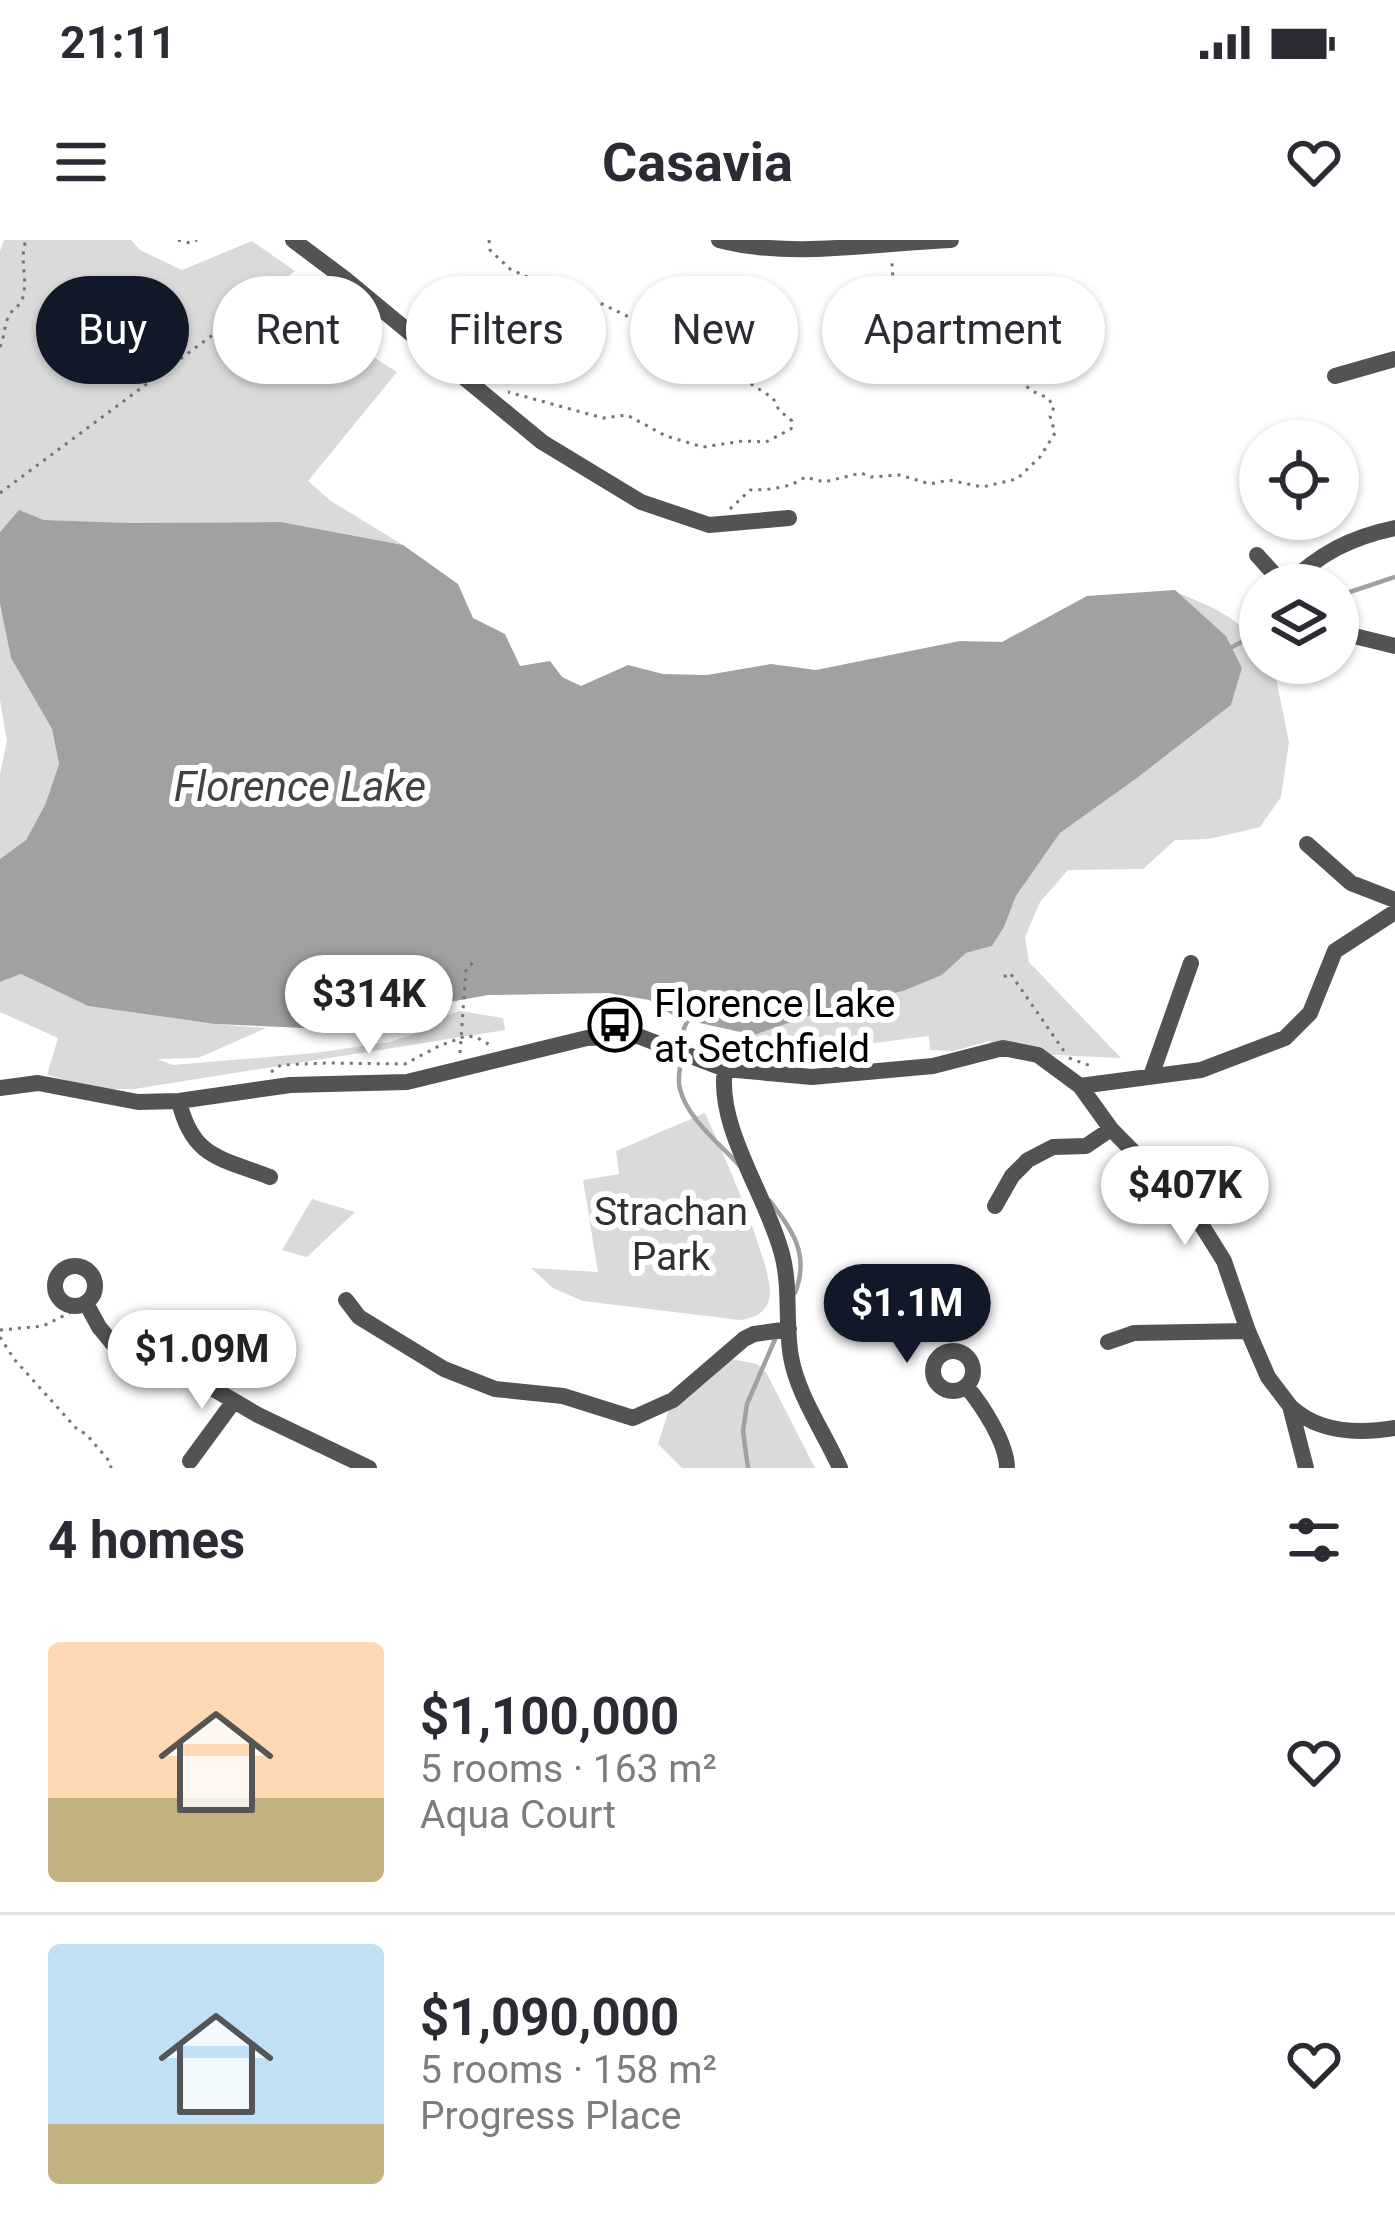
<!DOCTYPE html>
<html lang="en">
<head>
<meta charset="utf-8">
<style>
	:root { --surface:#fff; --page:#f7f7f7; --text:#2b2b33; --muted:#7c7c81; --line:#e1e1e2; --accent:#111827 }
	body { margin:0; font-family:Roboto,sans-serif; background:var(--page); color:var(--text); height:100vh; display:flex; flex-direction:column; font-size:45px; white-space:nowrap }
	* { box-sizing:border-box; margin:0 }
	p { font-size:39px; color:var(--muted) }
	.icon { flex:none; width:66px; height:66px; fill:none; stroke:currentColor; stroke-width:2; stroke-linecap:round; stroke-linejoin:round }
	.map { position:relative; height:1228px; overflow:hidden }
	.drawer { display:flex; flex-direction:column; background:var(--surface); flex:1 }
	.drawer>* { flex:none }
	.top-card { position:absolute; left:36px; top:36px; width:1323px; height:108px; display:flex; gap:24px }
	.fabs { position:absolute; left:1239px; top:180px; display:grid; gap:24px }
	.fabs a { display:grid; place-items:center; width:120px; height:120px; border-radius:50%; background:var(--surface); box-shadow:0 3px 9px #0004; font-size:60px }
	.price { position:absolute; translate:-50% -102px; padding:0 27px; border-radius:42px; background:#fff; color:#222; font-size:39px; line-height:78px; filter:drop-shadow(0 3px 6px #0008) }
	.price::after { content:''; position:absolute; left:50%; top:72px; width:36px; height:27px; margin-left:-18px; background:inherit; clip-path:polygon(0 0,100% 0,50% 100%) }
	.price.current { background:var(--accent); color:#fff }
	ul { padding:0; list-style:none }
	li { display:flex; align-items:center; gap:36px; height:300px; padding:0 48px }
	li+li { border-top:3px solid var(--line) }
	li span { display:grid; place-items:center; flex:none; width:336px; height:240px; border-radius:12px; color:#555 }
	li>.icon { margin-inline-start:auto }
	span .icon { width:144px; height:144px; fill:#fffc; stroke-width:1 }
	li b { font-size:51px }
	h2 { display:flex; justify-content:space-between; align-items:center; height:144px; padding:0 48px; font-size:51px }
	.chip { padding:0 42px; border-radius:54px; background:var(--surface); box-shadow:0 3px 9px #0004; font-size:42px; line-height:108px }
	.chip.current { background:var(--accent); color:#fff }
	.status { display:flex; justify-content:space-between; align-items:center; height:84px; padding:0 60px; background:var(--surface); direction:ltr }
	.status svg { height:33px; fill:currentColor }
	header { display:flex; justify-content:space-between; align-items:center; height:156px; padding:0 48px; background:var(--surface); font-size:54px; font-weight:700 }
	.map>svg:first-child { display:block }
	.green { fill:#dadada }
	.water { fill:#a1a1a1 }
	.lines { fill:none; stroke-linecap:round; stroke-linejoin:round }
	.stream { stroke:#a1a1a1; stroke-width:4.5 }
	.path { stroke:#757575; stroke-width:3; stroke-dasharray:3 6; stroke-linecap:butt }
	.minor { stroke:#535353; stroke-width:16 }
	.labels { text-anchor:middle; stroke-width:12; stroke-linejoin:round; paint-order:stroke }
	.poi-label { font-size:39px; fill:#000; stroke:#fff; text-anchor:start }
	.park-label { font-size:39px; fill:#313131; stroke:#fff }
	.water-label { font-size:42px; font-style:italic; fill:#424242; stroke:#fff }
</style>
</head>
<body>
<div class="status"><b>21:11</b><svg viewBox="0 0 49 12"><path d="M0 12V9h3v3zM5 12V6h3v6zM10 12V3h3v9zM15 12V0h3v12zM26 1h20v11H26zM47 4h2v5h-2z"/></svg></div>
<header><svg class="icon" aria-label="menu" viewBox="0 0 24 24"><path d="M4 6h16M4 12h16M4 18h16"/></svg>Casavia<svg class="icon" aria-label="heart" viewBox="0 0 24 24"><path d="M12 20l-8-8c-3-5 5-10 8-4 3-6 11-1 8 4z"/></svg></header>
<div class="map">
<svg width="1395" height="1228" viewBox="0 0 1395 1228">
	<rect width="100%" height="100%" fill="#fff"/>
	<path class="green" d="M4,0H131L140,10L182,30L252,1L295,31L223,85L238,88L264,81L319,90L348,101L397,132L308,241L331,261L403,305L281,282L133,283L44,280L19,271L0,292V11Z
		M1178,353C1209,365 1260,385 1260,423L1273,424L1289,502L1281,557L1260,587L1209,599L1175,600L1143,629L1068,630L1040,662L1025,697L1029,722L1121,818L990,812V801L953,811L930,810L929,796L835,808L776,809L754,795L837,766L903,751L942,735L966,713L992,706L1004,687L1016,656L1060,593L1137,538L1231,465L1242,428L1226,396Z
		M0,364L11,418L52,489L59,524L45,565L26,600L0,619V534L7,501L0,460Z
		M21,734L88,766L215,784L266,788L198,818L157,819L173,825L315,813L390,802L414,794L442,777L460,771L503,778L505,790L134,849H99L47,835L58,798L0,772V742Z
		M705,873C719,904 778,1034 769,1060C765,1074 753,1078 740,1080L583,1061L553,1048L531,1028L598,1032L583,940L619,934L616,911Z
		M312,959L355,972L307,1017L282,1010Z
		M731,1119L757,1124L766,1132L815,1228H682L658,1204L669,1169Z"/>
	<path class="water" d="M19,270L44,280L133,283L281,282L403,305L458,344L473,378L505,394L520,426L550,421L562,437L581,446L628,425L663,434L707,435L771,424L816,430L960,401L1002,402L1087,356L1175,350L1226,396L1242,428L1231,465L1137,538L1060,593L1016,656L1004,687L992,706L966,713L942,735L903,751L837,766L754,795L677,778L649,760L608,753L488,755L384,774L348,790L215,784L88,766L21,734L0,742V619L26,600L45,565L59,524L52,489L11,418L0,364V292Z"/>
	<g class="lines">
		<path class="stream" d="M1338,356L1395,337
			M1232,407L1260,392
			M683,809L684,788L688,780
			M681,820C680,830 677,839 680,849C687,878 719,903 739,925
			M770,961C793,991 810,1015 795,1053
			M748,1228L743,1191L747,1164L776,1097"/>
		<path class="path" d="M178,0L190,3L197,0
			M489,0L490,10L510,29L552,48L594,60L633,79L693,115L715,121L773,158L779,170L792,181L791,189L766,202L743,201L703,207L666,196L627,175L603,178L508,152
			M0,107C4,99 4,89 7,80C11,68 19,69 23,57C28,37 19,21 26,0
			M0,253L222,88L258,72L321,59L335,48
			M730,269L750,250C768,250 791,248 805,237L824,242L861,233L871,237L900,235L930,244L949,240L982,247L1017,239L1040,217L1055,193L1050,176L1054,167L1048,158L1032,151L1010,133L970,124L931,100L918,99L895,78L892,23
			M1004,737L1010,733L1066,814
			M460,813L466,729L474,722
			M1069,818L1094,827
			M271,832L281,825L328,823L405,824L439,806L466,796L476,797L490,805
			M0,1090L43,1086L71,1072
			M0,1097L14,1119L76,1188L87,1195L110,1222L111,1228"/>
		<path class="minor" d="M293,0L345,39L542,202L641,262L709,285L789,278
			M719,0C789,19 878,3 951,0
			M1335,136L1395,119
			M1257,315L1284,345
			M1287,345C1319,314 1351,297 1395,288
			M1338,392L1395,406
			M1307,604L1351,643L1395,660
			M725,829C716,887 767,956 782,1014C791,1048 785,1083 791,1117C798,1156 824,1192 840,1228
			M1151,836L1191,723
			M1080,846L1111,889L1194,973L1224,1021L1248,1091L1268,1137L1290,1166L1306,1228
			M0,848L38,843L138,862L179,861L290,845L407,842L587,798L638,796L725,829L812,837L933,826L1003,808L1038,815L1080,846L1201,830L1285,798L1310,773L1335,711L1395,672
			M179,861C192,918 221,918 270,937
			M995,966L1012,936L1028,920L1053,907L1086,906L1111,889
			M55 1046a20 20 0 1 1 40 0a20 20 0 1 1-40 0Z
			M346,1060L359,1077L444,1129L495,1149L563,1156L633,1178L673,1160L744,1099L754,1094L789,1089
			M86,1063L99,1087L117,1109L137,1120L188,1134L258,1175L369,1228
			M1108,1102L1134,1093L1248,1091
			M933 1131a20 20 0 1 1 40 0a20 20 0 1 1-40 0Z
			M966,1146C982,1165 1007,1203 1007,1228
			M1291,1167C1319,1193 1359,1194 1395,1188
			M190,1221L234,1161"/>
	</g>
	<defs>
		<g id="bus-ring" transform="scale(2.7)"><circle r="9.5" fill="#fff" stroke="#000" stroke-width="1.5"/><path d="M-5-6H5V4H4V6H2V4H-2V6H-4V4H-5ZM-3.5-4V0h7V-4ZM-3.5 1.2v1.5H-2V1.2ZM2 1.2v1.5H3.5V1.2Z" fill="#000"/></g>
	</defs>
	<g fill-rule="evenodd">
		<use href="#bus-ring" x="615" y="785"/>
	</g>
	<g class="labels">
		<g class="poi-label">
			<text x="654" y="777">Florence Lake<tspan x="654" dy="45">at Setchfield</tspan></text>
		</g>
		<g class="park-label">
			<text x="671" y="985">Strachan<tspan x="671" dy="45">Park</tspan></text>
		</g>
		<g class="water-label">
			<text x="300" y="561">Florence Lake</text>
		</g>
	</g>
</svg>
<div class="fabs">
<a><svg class="icon" aria-label="locate" viewBox="0 0 24 24"><circle cx="12" cy="12" r="6"/><path d="M12 2v4M12 18v4M2 12h4M18 12h4"/></svg></a>
<a><svg class="icon" aria-label="layers" viewBox="0 0 24 24"><path d="M12 4l9 5-9 5-9-5zM3 14l9 5 9-5"/></svg></a>
</div>
<b class="price" style="left:369px;top:817px">$314K</b>
<b class="price" style="left:1185px;top:1008px">$407K</b>
<b class="price current" style="left:907px;top:1126px">$1.1M</b>
<b class="price" style="left:202px;top:1172px">$1.09M</b>
<div class="top-card">
<a class="chip current">Buy</a>
<a class="chip">Rent</a>
<a class="chip">Filters</a>
<a class="chip">New</a>
<a class="chip">Apartment</a>
</div>
</div>
<section class="drawer">
<h2>4 homes<svg class="icon" aria-label="filters" viewBox="0 0 24 24"><path d="M4 7h16M4 17h16"/><circle cx="9" cy="7" r="2"/><circle cx="15" cy="17" r="2"/></svg></h2>
<ul>
<li><span style="background:linear-gradient(#ffd9b3 65%,#c2b280 0)"><svg class="icon" aria-label="home" viewBox="0 0 24 24"><path d="M3 11l9-7 9 7M6 9v11h12V9"/></svg></span><div><b>$1,100,000</b><p>5 rooms · 163 m²</p><p>Aqua Court</p></div><svg class="icon" aria-label="heart" viewBox="0 0 24 24"><path d="M12 20l-8-8c-3-5 5-10 8-4 3-6 11-1 8 4z"/></svg></li>
<li><span style="background:linear-gradient(#bfe0f5 75%,#c2b280 0)"><svg class="icon" aria-label="home" viewBox="0 0 24 24"><path d="M3 11l9-7 9 7M6 9v11h12V9"/></svg></span><div><b>$1,090,000</b><p>5 rooms · 158 m²</p><p>Progress Place</p></div><svg class="icon" aria-label="heart" viewBox="0 0 24 24"><path d="M12 20l-8-8c-3-5 5-10 8-4 3-6 11-1 8 4z"/></svg></li>
</ul>
</section>
</body>
</html>
